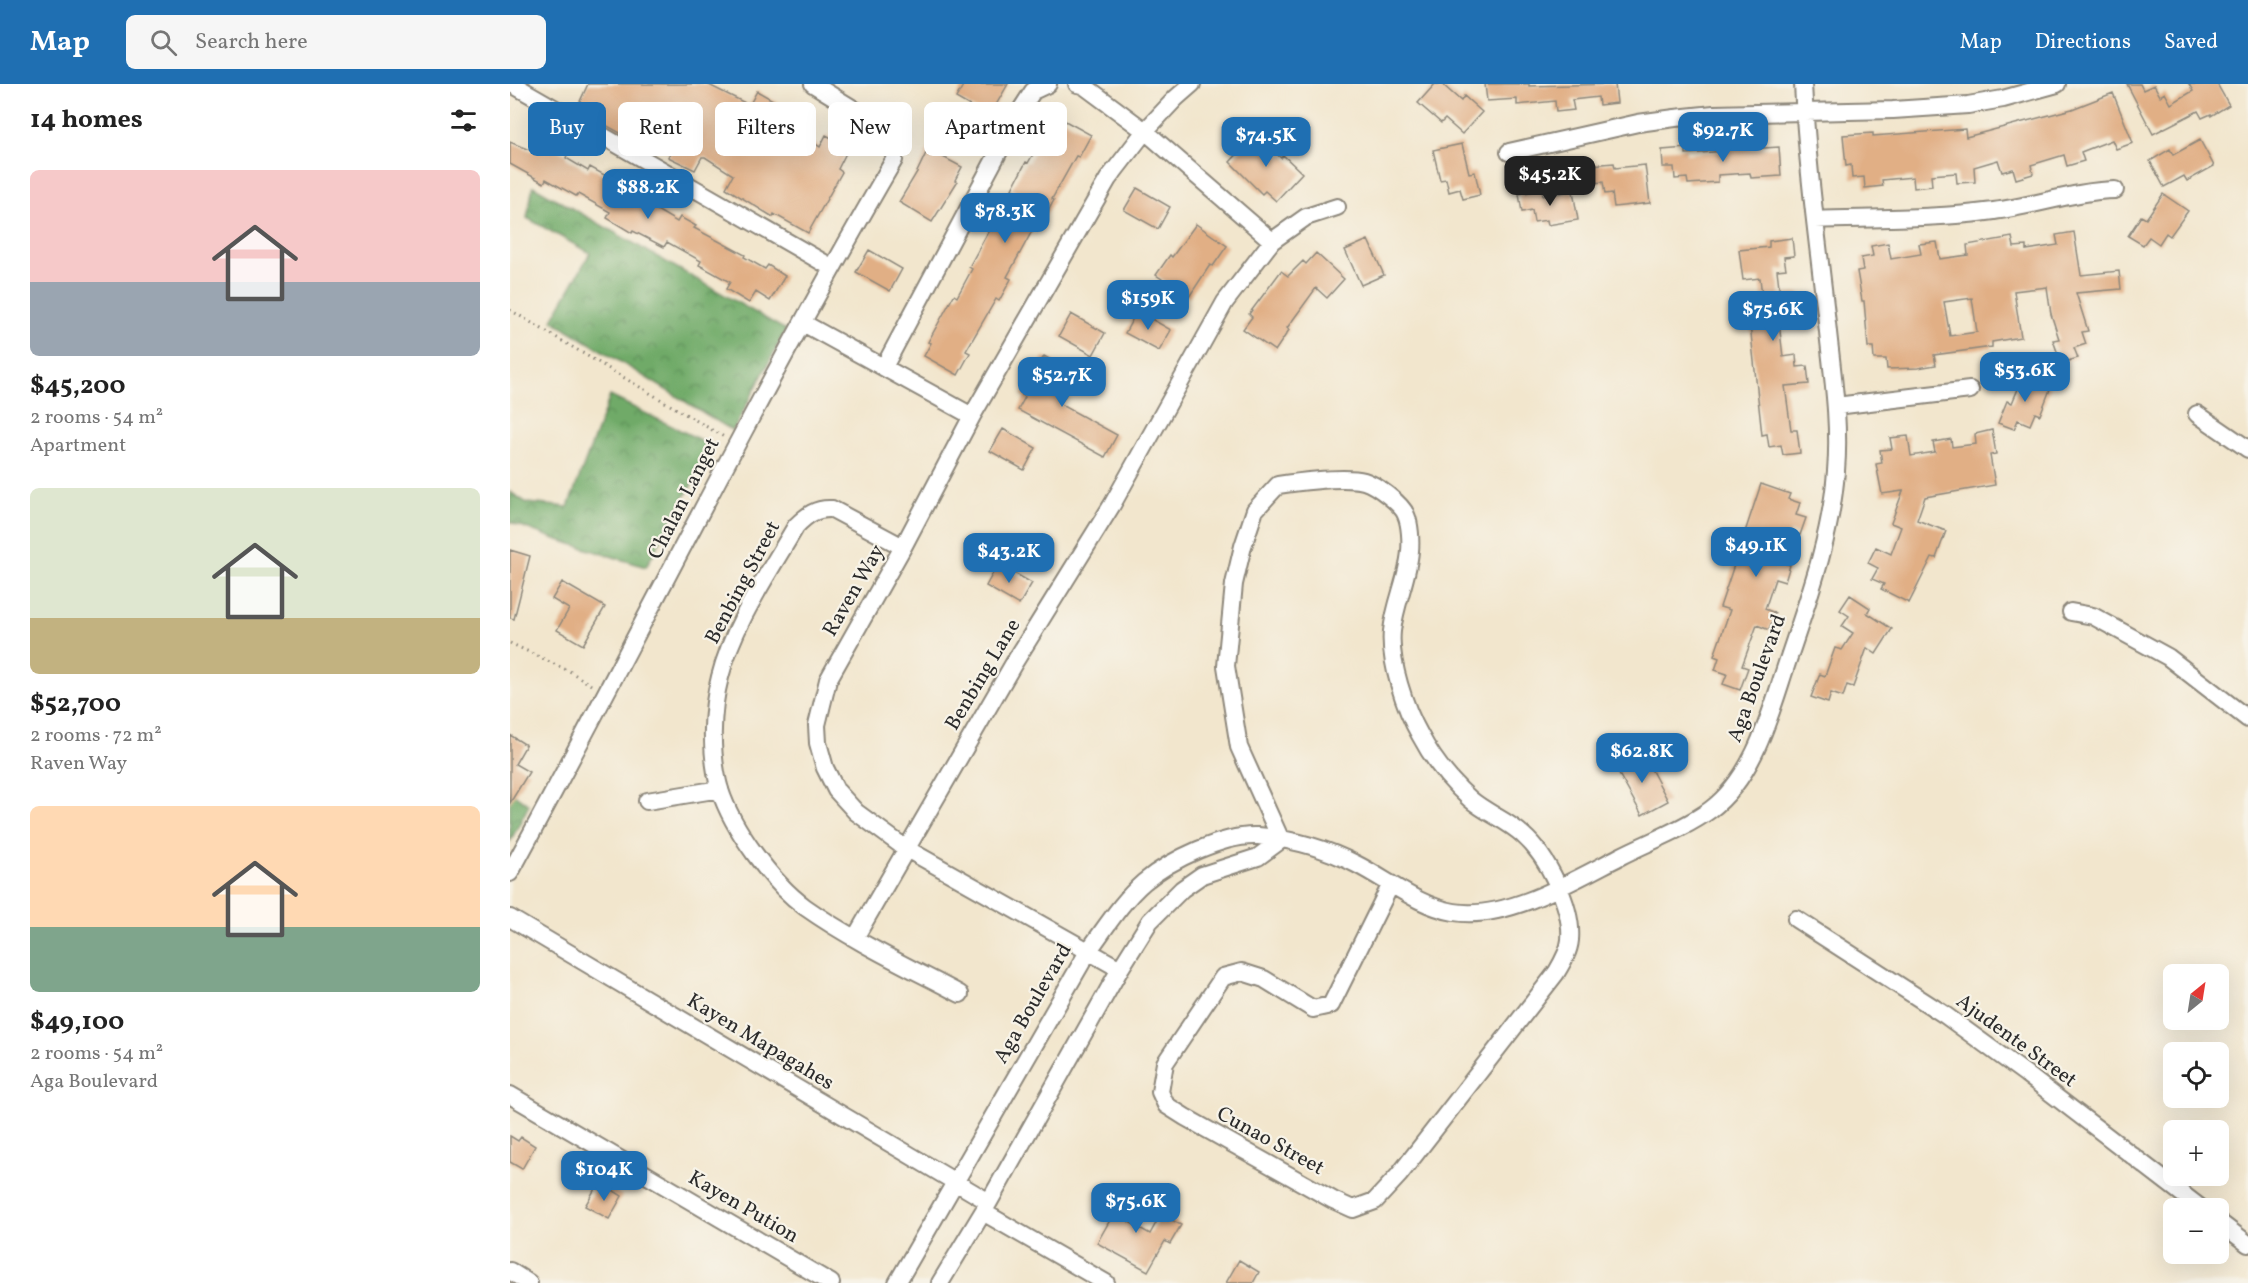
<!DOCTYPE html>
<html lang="en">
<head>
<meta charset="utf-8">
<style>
	:root { --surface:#fff; --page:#f6f6f6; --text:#222; --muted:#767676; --accent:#1f6fb2 }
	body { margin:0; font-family:Vollkorn,serif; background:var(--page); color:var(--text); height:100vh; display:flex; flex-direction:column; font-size:22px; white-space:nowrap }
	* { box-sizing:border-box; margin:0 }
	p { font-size:20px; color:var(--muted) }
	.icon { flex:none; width:33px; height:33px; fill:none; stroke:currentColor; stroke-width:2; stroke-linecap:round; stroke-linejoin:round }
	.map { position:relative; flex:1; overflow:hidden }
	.sheet { display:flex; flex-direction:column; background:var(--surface); width:510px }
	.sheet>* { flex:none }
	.top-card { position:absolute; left:18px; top:18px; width:570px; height:54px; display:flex; gap:12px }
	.needle { width:39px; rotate:30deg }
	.fabs { position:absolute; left:1653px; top:880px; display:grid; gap:12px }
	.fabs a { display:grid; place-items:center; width:66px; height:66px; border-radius:9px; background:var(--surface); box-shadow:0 6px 24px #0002; font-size:30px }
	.price { position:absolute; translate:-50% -51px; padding:0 14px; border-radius:12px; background:var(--accent); color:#fff; font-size:20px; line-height:39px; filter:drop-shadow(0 2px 3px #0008) }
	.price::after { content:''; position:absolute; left:50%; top:36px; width:18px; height:14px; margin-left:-9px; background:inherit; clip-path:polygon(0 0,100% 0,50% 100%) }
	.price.selected { background:#222; color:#fff }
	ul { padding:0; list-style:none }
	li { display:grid; align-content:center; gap:12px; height:318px; padding:0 30px }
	li span { display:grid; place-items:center; height:186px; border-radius:9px; color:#555 }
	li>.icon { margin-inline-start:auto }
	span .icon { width:108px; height:108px; fill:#fffc; stroke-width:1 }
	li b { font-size:26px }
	h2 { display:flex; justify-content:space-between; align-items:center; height:72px; padding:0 30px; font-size:26px }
	.tag { padding:0 21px; border-radius:9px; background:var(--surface); box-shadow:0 6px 24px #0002; font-size:21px; line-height:54px }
	.tag.selected { background:var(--accent); color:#fff }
	header { display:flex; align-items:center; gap:36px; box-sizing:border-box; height:84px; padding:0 30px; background:var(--accent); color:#fff }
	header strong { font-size:28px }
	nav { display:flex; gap:33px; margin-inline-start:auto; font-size:21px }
	.search { width:420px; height:54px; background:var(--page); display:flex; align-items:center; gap:15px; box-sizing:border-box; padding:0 21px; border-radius:9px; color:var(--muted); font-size:22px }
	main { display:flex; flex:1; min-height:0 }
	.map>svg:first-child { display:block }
	.forest { fill:url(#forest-crowns); stroke:#4d6a4a; stroke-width:1.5 }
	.building { fill:#e1af85; fill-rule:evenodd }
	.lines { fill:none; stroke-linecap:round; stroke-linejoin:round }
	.minor-casing { stroke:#8e887c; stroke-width:20 }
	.path { stroke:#8e887c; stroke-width:3; stroke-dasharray:1.5 4.5; stroke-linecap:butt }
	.minor { stroke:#fff; stroke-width:16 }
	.labels { text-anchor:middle; stroke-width:4.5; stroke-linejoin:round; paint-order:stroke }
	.street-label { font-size:21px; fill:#2b2b2b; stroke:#f7f3e8 }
</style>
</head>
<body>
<header>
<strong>Map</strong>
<div class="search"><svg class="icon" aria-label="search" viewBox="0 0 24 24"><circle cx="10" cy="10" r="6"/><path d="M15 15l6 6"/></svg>Search here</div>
<nav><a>Map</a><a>Directions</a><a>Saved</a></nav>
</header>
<main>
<section class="sheet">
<h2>14 homes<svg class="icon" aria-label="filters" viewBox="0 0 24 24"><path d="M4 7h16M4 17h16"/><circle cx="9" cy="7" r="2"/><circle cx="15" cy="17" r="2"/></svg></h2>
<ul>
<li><span style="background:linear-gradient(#f6c9c9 60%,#9aa5b1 0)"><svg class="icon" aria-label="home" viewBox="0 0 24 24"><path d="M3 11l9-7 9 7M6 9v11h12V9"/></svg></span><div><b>$45,200</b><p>2 rooms · 54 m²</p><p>Apartment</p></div></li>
<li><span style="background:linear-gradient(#dfe7d0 70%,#c2b280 0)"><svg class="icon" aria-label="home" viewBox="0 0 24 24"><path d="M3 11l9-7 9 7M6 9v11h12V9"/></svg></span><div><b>$52,700</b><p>2 rooms · 72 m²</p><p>Raven Way</p></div></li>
<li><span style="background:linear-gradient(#ffd9b3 65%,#7fa58c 0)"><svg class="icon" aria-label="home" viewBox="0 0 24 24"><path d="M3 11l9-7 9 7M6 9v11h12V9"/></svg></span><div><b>$49,100</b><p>2 rooms · 54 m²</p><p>Aga Boulevard</p></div></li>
</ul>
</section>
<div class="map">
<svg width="1738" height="1199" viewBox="0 0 1738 1199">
	<defs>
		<pattern id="forest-crowns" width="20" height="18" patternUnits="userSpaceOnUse" patternTransform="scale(1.5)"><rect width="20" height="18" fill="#6faa68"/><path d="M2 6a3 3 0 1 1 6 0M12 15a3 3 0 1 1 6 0" fill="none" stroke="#5b8b56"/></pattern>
	</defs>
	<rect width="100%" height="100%" fill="#f7f3e8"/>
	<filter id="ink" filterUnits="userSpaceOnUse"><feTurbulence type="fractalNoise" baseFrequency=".0167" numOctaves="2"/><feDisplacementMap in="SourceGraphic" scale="12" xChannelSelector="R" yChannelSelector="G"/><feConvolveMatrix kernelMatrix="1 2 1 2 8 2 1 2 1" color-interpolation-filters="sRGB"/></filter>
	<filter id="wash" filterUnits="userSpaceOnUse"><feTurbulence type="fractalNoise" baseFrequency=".008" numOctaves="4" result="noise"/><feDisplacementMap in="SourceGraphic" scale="24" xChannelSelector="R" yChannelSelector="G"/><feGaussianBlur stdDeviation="1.35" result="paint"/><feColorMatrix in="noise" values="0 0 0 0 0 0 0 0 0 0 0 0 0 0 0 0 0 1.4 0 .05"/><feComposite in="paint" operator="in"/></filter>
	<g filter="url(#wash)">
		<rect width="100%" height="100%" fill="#f2e6cd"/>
		<path class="forest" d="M23,102L276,246L223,347L42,236L80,169L17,134Z
			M100,312L203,362L136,483L45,455L0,438V408L17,419L58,423Z
			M0,707L19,721L0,758Z"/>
		<g id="blocks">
			<path class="building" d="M78,0H197L237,20H240L247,7L291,32L282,45L310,63L316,51L339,63L328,85L332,88L298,149L264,130L263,133L216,104L223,91L195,73H192L185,86L158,73L160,69L143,60L149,47L122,32L112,50L81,33L82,31L67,24Z
				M454,0H498L479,33L446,14Z
				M925,0H932L951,17L954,12L972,28L952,50L935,35L931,39L908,19Z
				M975,0H1019V2L1105,0L1107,19L1089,21L1088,13L1062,16L1064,26L1046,28L1045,17L1007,21V15L977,17Z
				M1617,0H1630L1633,6L1644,1L1650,12L1655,9L1661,20L1683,7L1679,0H1707L1719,21L1701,32V30L1692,34L1688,27L1643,50Z
				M1603,9L1623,59L1606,65L1602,56L1571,68L1574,77L1557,82L1554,71L1521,81L1523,90L1506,95L1503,85L1492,88L1488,76L1464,83L1465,98L1447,99L1446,89L1421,91L1422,102L1404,104L1403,93L1372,96L1373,102L1355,104L1354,93L1342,94L1341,81L1336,82L1333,51L1363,49V52L1455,45L1456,53L1562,25Z
				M548,33L581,51L569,73L566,72L542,115L544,116L532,138L528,136L497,193L501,195L489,217L486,215L456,267L460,269L448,291L414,272L421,259L418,258L444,211L447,213L462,185L459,183L484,137L487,139L506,107L502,105L516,78L518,79L538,44L541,45Z
				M746,50L771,74L773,71L792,89L766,117L755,107L752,110L720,78Z
				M28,56L57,71L56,74L78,87L80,83L98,93L96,96L167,138L170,133L186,142L184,144L235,171L234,173L255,185L258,181L275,192L260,217L246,208L239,219L216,205L220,198L189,181L191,177L157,158L154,163L123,147L122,149L97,134L100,128L68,110L66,112L36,95L34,99L0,80V58L22,67Z
				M1690,56L1704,82L1677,97L1674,92L1654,103L1640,77L1660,65L1663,71Z
				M1239,59V65L1269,63L1271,92L1241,94L1240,89L1208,91V98L1178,100L1177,94L1165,95L1164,83H1153L1152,66L1176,64V70L1216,67L1215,60Z
				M952,60L959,89L965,88L970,111L953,115L950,105L939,108L936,95L930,96L923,66Z
				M418,65L452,83L445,96L447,98L422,138L389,118L407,88Z
				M1104,79L1105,84L1135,81L1140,119L1104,123L1102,109L1095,110L1093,98L1083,99L1081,81Z
				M627,104L660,123L648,145L614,126Z
				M1032,106L1033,112L1063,107L1068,136L1038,141L1037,136L1024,138L1022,126L1012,128L1009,110Z
				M1653,110L1678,127L1660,152L1656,149L1649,160L1639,153L1633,161L1618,152L1631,132L1636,135Z
				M686,140L717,162L703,182L700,181L679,213L646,191L660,171L662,173Z
				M1564,148L1571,191L1609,187L1611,205L1566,209L1578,247L1572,248L1576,260L1564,264L1568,274L1551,279L1543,256L1549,255L1541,230L1537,203L1504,207L1511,253L1482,258V263L1424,271L1426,281L1408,284L1377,285L1376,275H1364L1363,263H1358L1354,217H1352L1347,187L1353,186L1351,174L1363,172L1361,162L1378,159L1381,175L1411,170L1409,160L1427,158L1430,175L1458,171L1457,161L1502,153L1504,163L1516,162V166L1548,161L1546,151ZM1462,214L1467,248L1440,252L1434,218Z
				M1282,154L1284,172L1274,173L1276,185L1267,186L1270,211L1290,209L1292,227L1282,228L1283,240L1270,242V247L1273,273L1286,271L1287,283L1297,282L1299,300L1275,302L1281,346H1287L1290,369L1273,371L1271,361L1259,363L1257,350L1252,351L1238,222L1253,221L1250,194L1233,196L1229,166L1259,163V157Z
				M858,156L874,191L851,201L835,166Z
				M359,166L392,185L380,207L346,188Z
				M806,169L834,195L817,214L806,204L777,244L779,246L765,267L733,245L742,233L739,230L771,187L778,192L793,177L796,180Z
				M627,227L661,246L649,267L615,249Z
				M561,230L595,249L583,271L549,252Z
				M534,272L567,291L550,320L607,351L595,373L508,326L515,313L512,311Z
				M1514,291L1541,303L1530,331L1525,329L1520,341L1508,336L1504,345L1488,339L1497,317L1502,319Z
				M493,345L526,364L514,386L480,367Z
				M1482,346L1486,370L1480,371L1485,401L1415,413L1407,436L1436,447L1426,474L1422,473L1399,519L1371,505L1374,500L1362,495L1368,484L1358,479L1366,463L1381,470L1391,443L1381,439L1393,407L1372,410L1366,380L1372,379L1370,366L1382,365L1380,354L1398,352L1401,372L1425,368L1423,358L1441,355L1442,363L1466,360L1465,350Z
				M1251,400L1280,410L1278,415L1290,419L1286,431L1296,434L1290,451L1280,448L1271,478L1280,481L1275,498L1265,495L1255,525L1265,529L1259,546L1247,541L1232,582L1238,584L1230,606L1213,600L1217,590L1205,586L1209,574L1204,572L1220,526L1210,523Z
				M0,466L20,472L4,535L0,534Z
				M488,480L522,499L509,521L476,502Z
				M52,498L95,523L73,561L47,546L59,525L42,515Z
				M1340,511L1360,524L1357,529L1382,545L1366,570L1357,564L1343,603L1337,601L1333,613L1321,609L1318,619L1301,613L1310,590L1315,592L1325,564L1332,566L1343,549L1332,542L1339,532L1330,526Z
				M0,651L16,661L5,680L19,688L0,719Z
				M1132,668L1158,717L1132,731L1105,683Z
				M0,1052L8,1057L11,1053L25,1062L12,1085L0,1078Z
				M86,1103L95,1108L98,1103L112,1112L99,1135L75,1122Z
				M610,1107L630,1118L619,1138L640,1150L651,1130L671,1141L660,1160L655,1157L638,1187L587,1159L604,1129L599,1126Z
				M729,1176L749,1188L743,1199H716Z"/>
		</g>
	</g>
	<g filter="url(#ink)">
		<use href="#blocks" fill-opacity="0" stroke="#8e887c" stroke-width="1.5"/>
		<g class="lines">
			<g class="minor-casing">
				<path id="minor" d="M2,0L321,183
					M999,68L1128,39L1165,34L1204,30L1383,26L1458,21L1493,15L1547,0
					M1306,136C1365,134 1425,135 1484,127C1525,122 1564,107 1605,106
					M762,157L796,133L827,123
					M293,239L462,332
					M374,283L512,24L523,7L538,0
					M1326,322L1460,306
					M1687,330L1738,365
					M393,463L322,425C306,424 297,431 286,442C259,489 223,540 210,593C201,627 200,671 210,706C222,744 262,799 295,823C343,857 397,882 450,910
					M1561,528L1583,532L1658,573L1738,635
					M137,717L210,705
					M771,756L729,663L716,582L724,500L733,462L745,426L768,401C789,398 835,392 854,397C865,400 892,420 896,431C900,440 901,457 900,467C898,494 885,519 882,547C879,577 895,625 910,651C923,676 939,696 960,715C976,729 997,736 1013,751C1037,772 1063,823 1060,856C1059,868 1052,879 1046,889L889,1091L865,1117L843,1125L823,1116L675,1033L656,1021L650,1008L655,979L713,893L732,888L754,895L803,925L821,921L881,800
					M0,789C129,552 248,309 384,76L385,60L376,45L303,0
					M0,834L479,1118
					M1286,835L1435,931L1516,990L1692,1125
					M345,854L504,579L602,421L715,218L762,157L635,47L573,1L567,0
					M610,885L395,764L346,728L326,706L315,684L308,659L307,641L318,596L393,463L462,332L598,95L635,47L666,14L682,0
					M0,1011L321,1199
					M473,1128L596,1199
					M1708,1137L1738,1160
					M0,1187L19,1199
					M387,1199L579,866C596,843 612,817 634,798C660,776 714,750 748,752C783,755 815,764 846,780C878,796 908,822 944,828C996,837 1064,796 1109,773C1138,758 1174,745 1200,726C1243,694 1259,634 1275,585C1296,521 1321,456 1326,387C1330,341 1323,294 1318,248C1309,166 1297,83 1293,0
					M430,1199L479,1118L610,885L640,837L672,805L692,791L748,773L771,756"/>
			</g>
			<path class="path" d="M0,226L214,353
				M0,559L61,588L84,603"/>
			<use href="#minor" class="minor"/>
		</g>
	</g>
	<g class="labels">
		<g class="street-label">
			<text transform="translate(173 414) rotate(-63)" y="7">Chalan Langet</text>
			<text transform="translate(232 498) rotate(-62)" y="7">Benbing Street</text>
			<text transform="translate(343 506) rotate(-60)" y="7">Raven Way</text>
			<text transform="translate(472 590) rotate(-59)" y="7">Benbing Lane</text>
			<text transform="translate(1246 594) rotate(-70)" y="7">Aga Boulevard</text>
			<text transform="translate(522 919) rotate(-60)" y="7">Aga Boulevard</text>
			<text transform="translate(1507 956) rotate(36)" y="7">Ajudente Street</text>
			<text transform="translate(251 957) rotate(31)" y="7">Kayen Mapagahes</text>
			<text transform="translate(761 1056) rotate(29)" y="7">Cunao Street</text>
			<text transform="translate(234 1122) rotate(30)" y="7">Kayen Pution</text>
		</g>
	</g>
</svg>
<div class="fabs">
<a><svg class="needle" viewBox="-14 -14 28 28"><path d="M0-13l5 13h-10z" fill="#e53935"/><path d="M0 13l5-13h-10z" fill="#767676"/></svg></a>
<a><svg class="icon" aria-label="locate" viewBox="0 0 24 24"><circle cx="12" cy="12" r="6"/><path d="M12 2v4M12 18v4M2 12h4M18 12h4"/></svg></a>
<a>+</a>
<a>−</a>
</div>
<b class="price" style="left:1213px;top:79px">$92.7K</b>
<b class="price" style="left:756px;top:84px">$74.5K</b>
<b class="price selected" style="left:1040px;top:123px">$45.2K</b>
<b class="price" style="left:138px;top:136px">$88.2K</b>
<b class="price" style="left:495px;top:160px">$78.3K</b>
<b class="price" style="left:638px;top:247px">$159K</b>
<b class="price" style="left:1263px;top:258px">$75.6K</b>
<b class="price" style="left:1515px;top:319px">$53.6K</b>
<b class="price" style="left:552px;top:324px">$52.7K</b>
<b class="price" style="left:1246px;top:494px">$49.1K</b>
<b class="price" style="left:499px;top:500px">$43.2K</b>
<b class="price" style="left:1132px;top:700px">$62.8K</b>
<b class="price" style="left:94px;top:1118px">$104K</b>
<b class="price" style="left:626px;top:1150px">$75.6K</b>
<div class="top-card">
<a class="tag selected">Buy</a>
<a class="tag">Rent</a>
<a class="tag">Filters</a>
<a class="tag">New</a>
<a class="tag">Apartment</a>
</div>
</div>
</main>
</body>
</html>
